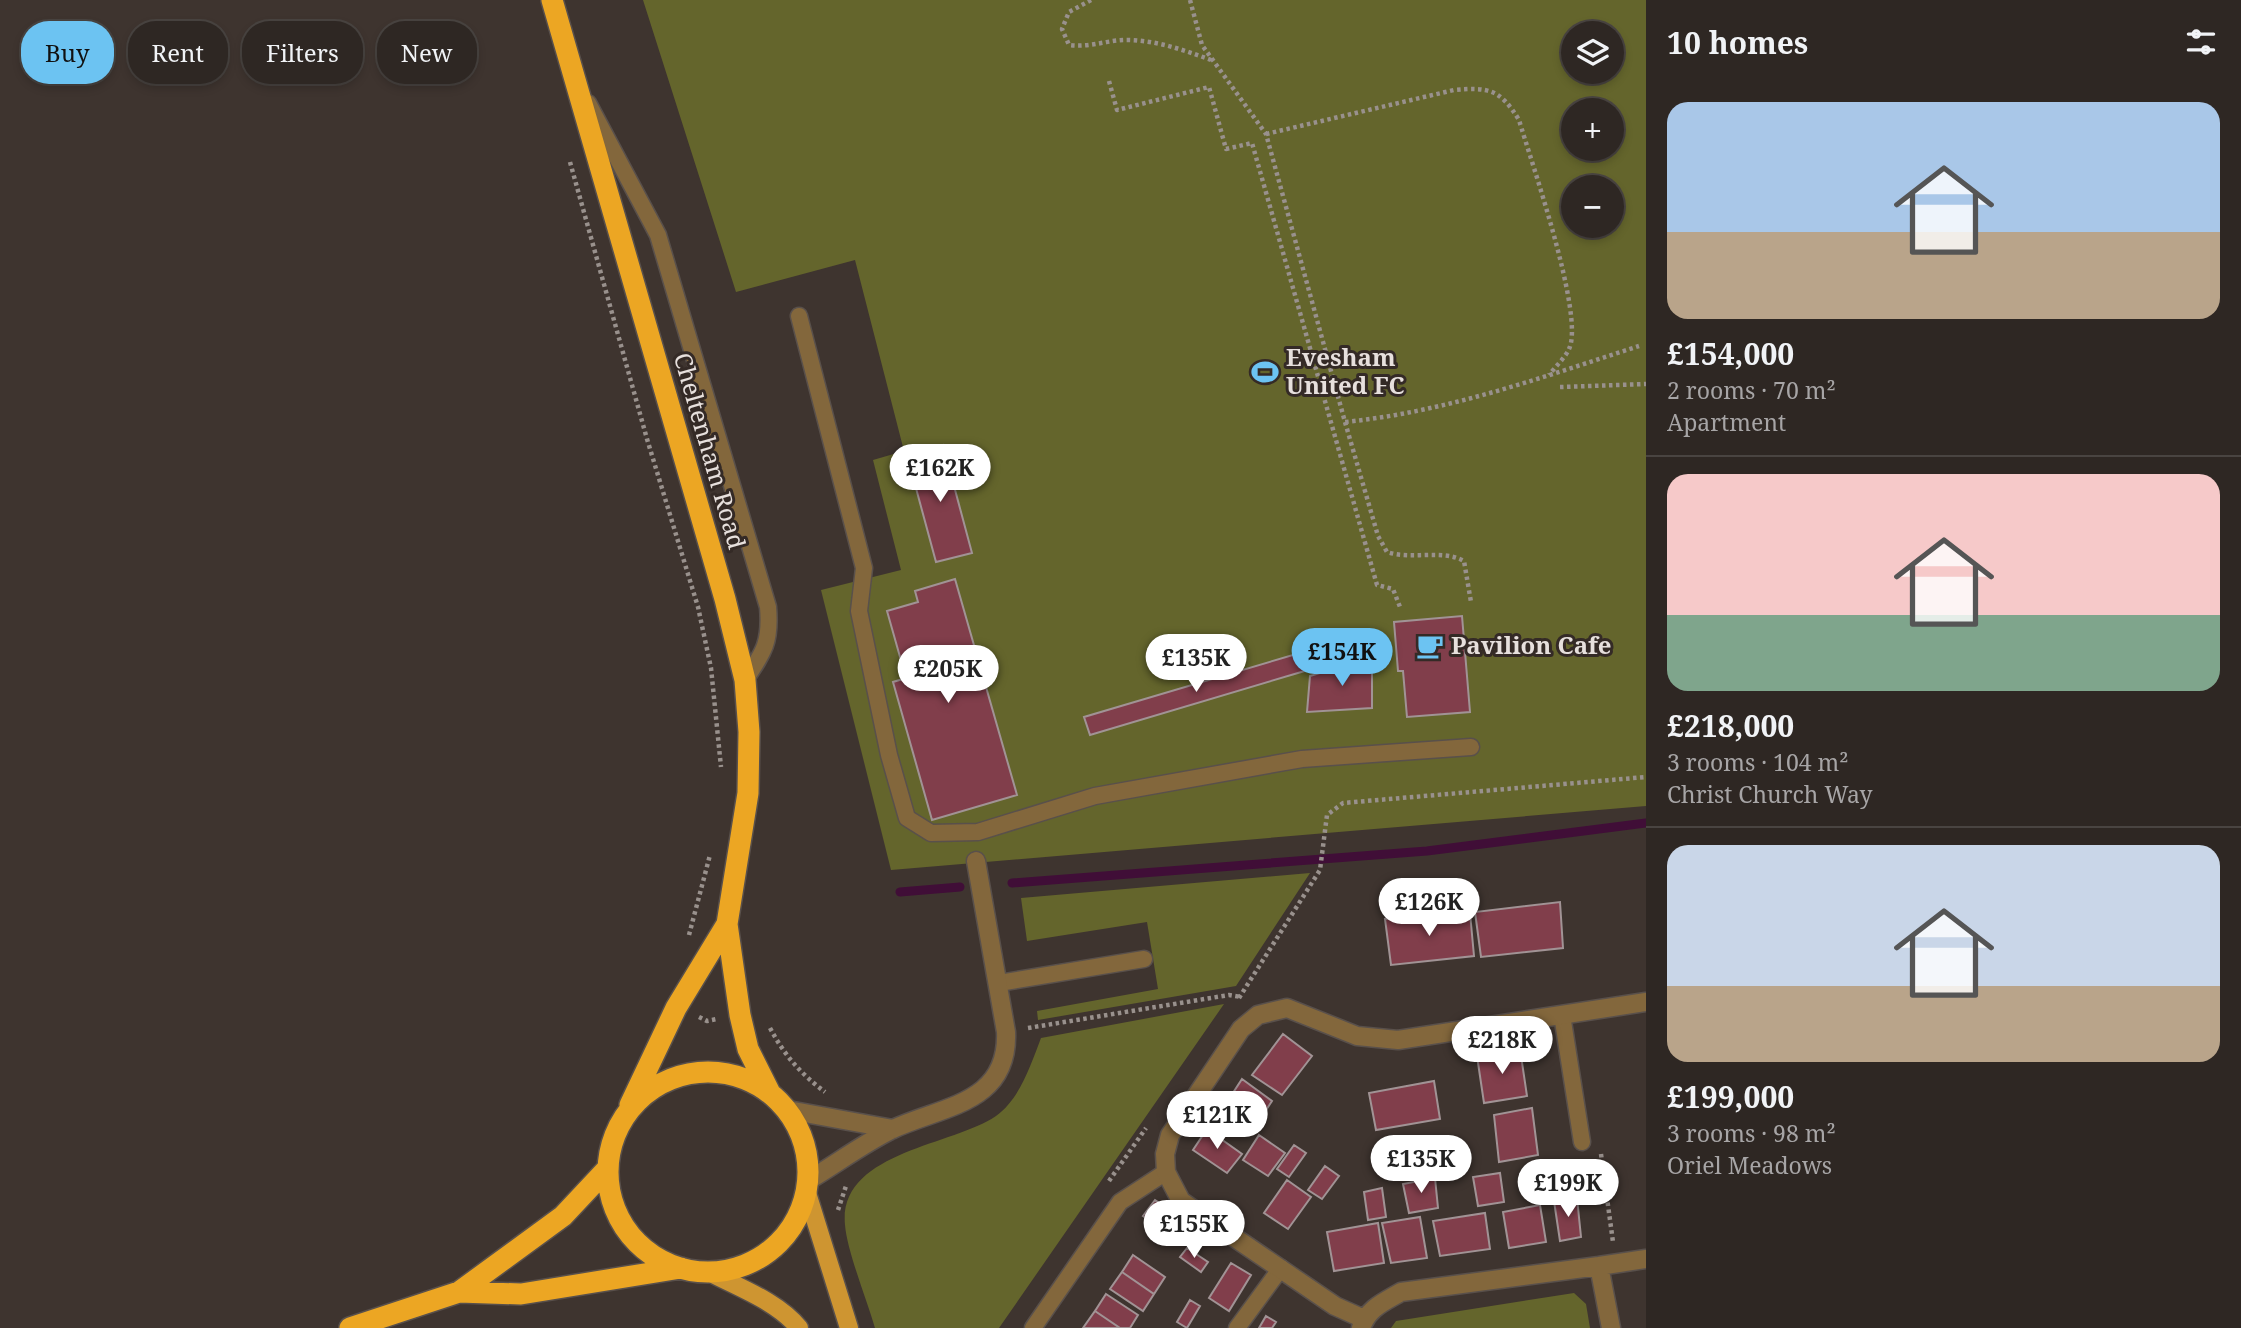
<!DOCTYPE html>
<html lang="en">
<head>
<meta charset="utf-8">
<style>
	:root { --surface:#2e2723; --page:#3a3330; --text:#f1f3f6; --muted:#a7a5a6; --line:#494441; --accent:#6cc3f2 }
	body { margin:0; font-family:"Noto Serif",serif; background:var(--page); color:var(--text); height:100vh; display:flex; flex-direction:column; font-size:26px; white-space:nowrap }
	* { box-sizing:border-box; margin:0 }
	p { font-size:23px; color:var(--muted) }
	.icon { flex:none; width:38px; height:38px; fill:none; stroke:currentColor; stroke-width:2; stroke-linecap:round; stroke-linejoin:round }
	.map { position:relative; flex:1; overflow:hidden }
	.sheet { display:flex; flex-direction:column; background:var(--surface); width:595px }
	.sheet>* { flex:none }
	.guide { position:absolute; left:21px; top:21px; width:665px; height:63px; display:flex; gap:14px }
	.controls { position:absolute; left:1561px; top:21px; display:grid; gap:14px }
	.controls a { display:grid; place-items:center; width:63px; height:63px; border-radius:50%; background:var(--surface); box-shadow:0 4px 10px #0003,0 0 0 2px var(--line); font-size:35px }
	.price { position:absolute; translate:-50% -60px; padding:0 16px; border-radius:24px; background:#fff; color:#222; font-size:23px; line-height:46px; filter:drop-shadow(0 2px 4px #0008) }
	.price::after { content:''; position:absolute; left:50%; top:42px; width:21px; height:16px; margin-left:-10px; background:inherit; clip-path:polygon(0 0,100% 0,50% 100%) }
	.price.selected { background:var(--accent); color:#111 }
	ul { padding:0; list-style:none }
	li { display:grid; align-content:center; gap:14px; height:371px; padding:0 21px }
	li+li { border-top:2px solid var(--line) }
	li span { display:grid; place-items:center; height:217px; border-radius:21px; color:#555 }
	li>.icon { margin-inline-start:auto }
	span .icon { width:126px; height:126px; fill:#fffc; stroke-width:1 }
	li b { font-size:30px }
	h2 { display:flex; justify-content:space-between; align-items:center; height:84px; padding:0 21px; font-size:30px }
	.pill { padding:0 24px; border-radius:28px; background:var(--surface); box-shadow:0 4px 10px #0003,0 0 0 2px var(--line); font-size:24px; line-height:63px }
	.pill.selected { background:var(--accent); color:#111 }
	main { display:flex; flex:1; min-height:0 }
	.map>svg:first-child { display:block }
	.green { fill:#64652c; fill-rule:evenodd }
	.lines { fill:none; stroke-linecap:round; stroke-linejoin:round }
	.stream { stroke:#400e37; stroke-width:9 }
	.building { fill:#813e4b; stroke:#a19395; stroke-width:2 }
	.lane-casing { stroke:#59504b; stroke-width:19 }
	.street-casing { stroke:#59504b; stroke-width:21 }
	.primary-casing { stroke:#59504b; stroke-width:21 }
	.highway-casing { stroke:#59504b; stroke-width:24 }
	.path { stroke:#99918d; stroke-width:4.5; stroke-dasharray:3.5 3.5; stroke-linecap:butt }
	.lane { stroke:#83673c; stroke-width:16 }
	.street { stroke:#83673c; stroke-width:18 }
	.primary { stroke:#ce9531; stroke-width:18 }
	.highway { stroke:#eca623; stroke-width:21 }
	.labels { text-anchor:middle; stroke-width:6; stroke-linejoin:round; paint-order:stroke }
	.poi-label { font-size:24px; font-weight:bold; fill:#e7e0dd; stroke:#342a26; text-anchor:start }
	.street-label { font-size:24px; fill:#e7e0dd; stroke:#342a26 }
</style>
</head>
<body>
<main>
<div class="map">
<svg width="1646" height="1328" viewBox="0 0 1646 1328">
	<rect width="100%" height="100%" fill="#3e342f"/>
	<path class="green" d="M643,0H1646V806L891,870L821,590L901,570L873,460L904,451L855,260L736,292ZM1573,33H1612V72H1573ZM1573,110H1612V149H1573ZM1573,187H1612V226H1573Z
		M1310,873L1236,986L1038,1020L1037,1011L1158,989L1147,922L1027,941L1021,898Z
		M1224,1004L999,1328H875C867,1300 847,1251 845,1225C838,1152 952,1146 996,1116C1020,1099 1031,1064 1041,1038Z
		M1574,1293L1586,1304L1590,1328H1391L1396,1321Z"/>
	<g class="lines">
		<path class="stream" d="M1012,883L1427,851L1646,823
			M900,892L960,887"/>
	</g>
	<path class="building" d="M943,445L972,553L936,562L907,455Z
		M955,579L1017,795L932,820L893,682L906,678L887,611L918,602L915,591Z
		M1462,616L1470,712L1407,717L1403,671H1398L1394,622Z
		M1303,652L1308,670L1090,735L1084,717Z
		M1372,657V708L1307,712L1310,676Z
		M1560,902L1563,948L1481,957L1475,912Z
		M1470,913L1474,956L1391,965L1385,919Z
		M1283,1034L1312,1056L1282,1095L1252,1075Z
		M1520,1049L1527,1096L1484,1103L1477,1056Z
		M1242,1079L1272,1101L1251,1133L1220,1113Z
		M1434,1081L1440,1119L1376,1130L1369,1093Z
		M1532,1108L1538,1155L1499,1162L1494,1115Z
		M1207,1129L1242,1154L1227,1173L1193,1150Z
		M1259,1135L1285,1153L1268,1176L1243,1160Z
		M1294,1145L1306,1153L1289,1177L1277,1169Z
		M1325,1166L1339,1176L1322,1199L1308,1190Z
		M1544,1166L1547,1195L1533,1197L1529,1169Z
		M1500,1173L1504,1202L1478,1206L1473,1177Z
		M1435,1178L1438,1208L1409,1213L1403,1184Z
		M1287,1180L1311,1197L1288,1229L1264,1213Z
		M1382,1188L1386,1217L1368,1220L1364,1192Z
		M1577,1198L1581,1237L1560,1241L1554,1201Z
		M1155,1200L1187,1221L1175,1238L1143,1216Z
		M1540,1205L1546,1242L1509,1248L1503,1212Z
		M1485,1213L1490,1249L1440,1256L1433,1221Z
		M1420,1217L1427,1258L1391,1263L1382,1223Z
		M1378,1223L1384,1263L1334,1271L1327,1232Z
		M1187,1248L1208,1262L1201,1272L1180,1257Z
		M1133,1255L1165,1277L1154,1294L1122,1272Z
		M1231,1263L1251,1275L1229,1311L1209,1298Z
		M1122,1272L1154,1294L1143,1311L1110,1289Z
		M1106,1294L1138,1315L1130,1328H1120L1095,1311Z
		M1190,1300L1200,1306L1187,1328L1177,1322Z
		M1095,1311L1120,1328H1083Z
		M1266,1316L1276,1322L1272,1328H1259Z"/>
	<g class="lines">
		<g class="lane-casing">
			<path id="lane" d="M588,103L658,235L768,607C771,642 764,652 745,680
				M799,316L864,568L859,611L889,755L907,818L931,833L978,832L1095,796L1302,759L1471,747
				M999,983L1144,959
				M1562,1015L1582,1142
				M1033,1328L1120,1202L1166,1172
				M1237,1328L1281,1268"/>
		</g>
		<g class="street-casing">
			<path id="street" d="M788,1110L893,1129
				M809,1180C836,1164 864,1143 893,1129C942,1106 1009,1104 1006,1032L976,861
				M1364,1319L1335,1306L1181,1201L1166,1172L1165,1154L1170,1135L1241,1029L1258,1015L1287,1008L1357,1036L1398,1040L1646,1002
				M1361,1328C1368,1308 1384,1302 1401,1292L1599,1266
				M1611,1328L1599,1266L1646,1259"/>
		</g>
		<g class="primary-casing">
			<path id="primary" d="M807,1193L849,1328
				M711,1273C740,1288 778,1302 799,1328"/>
		</g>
		<g class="highway-casing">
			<path id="highway" d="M552,0L725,599L745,680L749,732L748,793L727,924L740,1015L748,1049L770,1093
				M608 1172a100 100 0 1 1 200 0a100 100 0 1 1-200 0Z
				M630,1105L676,1008L727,924
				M459,1292L521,1294L681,1268
				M350,1328L459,1292L563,1216L608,1168"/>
		</g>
		<path class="path" d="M1091,0L1069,12L1062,29L1069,45C1091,48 1109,39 1130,40C1158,41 1184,50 1211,60
			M1190,0L1202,45L1266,134L1345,422C1446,412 1543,377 1639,346
			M1109,81L1117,110L1209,87L1226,149L1252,143L1377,585L1393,589L1400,607
			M1266,134L1454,90C1489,87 1500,89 1519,120C1531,161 1585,316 1569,349C1565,358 1555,367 1549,375
			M570,162L647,439L698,607L711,668L721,767
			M1560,387L1646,384
			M1345,422L1378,536L1387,552C1411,560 1443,549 1464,561L1471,602
			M689,935L710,855
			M1239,998L1320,870L1327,815L1343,803L1646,777
			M699,1017L707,1021L717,1019
			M770,1028C785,1056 800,1073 825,1092
			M1028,1028L1229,995L1241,997
			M1601,1154L1613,1242
			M1109,1181L1146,1128
			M838,1210L846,1186"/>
		<use href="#lane" class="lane"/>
		<use href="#street" class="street"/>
		<use href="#primary" class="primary"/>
		<use href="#highway" class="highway"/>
	</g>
	<defs>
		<g id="stadium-bare" transform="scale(2.1)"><path d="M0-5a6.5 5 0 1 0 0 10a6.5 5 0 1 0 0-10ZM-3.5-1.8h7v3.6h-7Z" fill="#6cc3f2" stroke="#342a26" stroke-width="2.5" paint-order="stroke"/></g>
		<g id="cafe-bare" transform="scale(2.1)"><path d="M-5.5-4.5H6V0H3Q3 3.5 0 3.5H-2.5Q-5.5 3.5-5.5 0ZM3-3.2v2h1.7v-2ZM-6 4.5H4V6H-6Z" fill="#6cc3f2" stroke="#342a26" stroke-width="2.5" paint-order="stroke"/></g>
	</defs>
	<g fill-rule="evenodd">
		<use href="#stadium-bare" x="1265" y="372"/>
		<use href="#cafe-bare" x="1430" y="646"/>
	</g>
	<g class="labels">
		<g class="poi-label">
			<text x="1286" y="366">Evesham<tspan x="1286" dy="28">United FC</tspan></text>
			<text x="1451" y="654">Pavilion Cafe</text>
		</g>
		<g class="street-label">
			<text transform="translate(709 451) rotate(74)" y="8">Cheltenham Road</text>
		</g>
	</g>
</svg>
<div class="controls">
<a><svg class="icon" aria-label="layers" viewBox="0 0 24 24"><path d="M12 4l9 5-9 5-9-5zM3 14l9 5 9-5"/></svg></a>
<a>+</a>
<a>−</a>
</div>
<b class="price" style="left:940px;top:504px">£162K</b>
<b class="price selected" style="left:1342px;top:688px">£154K</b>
<b class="price" style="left:1196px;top:694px">£135K</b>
<b class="price" style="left:948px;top:705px">£205K</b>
<b class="price" style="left:1429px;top:938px">£126K</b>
<b class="price" style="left:1502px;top:1076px">£218K</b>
<b class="price" style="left:1217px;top:1151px">£121K</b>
<b class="price" style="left:1421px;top:1195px">£135K</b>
<b class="price" style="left:1568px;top:1219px">£199K</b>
<b class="price" style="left:1194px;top:1260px">£155K</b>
<div class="guide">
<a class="pill selected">Buy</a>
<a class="pill">Rent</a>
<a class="pill">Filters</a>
<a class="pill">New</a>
</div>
</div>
<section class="sheet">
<h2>10 homes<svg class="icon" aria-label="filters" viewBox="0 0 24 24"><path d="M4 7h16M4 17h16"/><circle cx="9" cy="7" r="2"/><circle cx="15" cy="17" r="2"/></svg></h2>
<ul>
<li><span style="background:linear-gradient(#a9c7e8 60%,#b9a48a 0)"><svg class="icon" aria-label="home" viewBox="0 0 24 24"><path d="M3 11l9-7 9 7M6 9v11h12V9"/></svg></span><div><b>£154,000</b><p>2 rooms · 70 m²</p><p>Apartment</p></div></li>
<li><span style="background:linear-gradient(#f6c9c9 65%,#7fa58c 0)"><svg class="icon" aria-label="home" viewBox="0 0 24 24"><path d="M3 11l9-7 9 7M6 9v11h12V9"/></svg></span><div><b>£218,000</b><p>3 rooms · 104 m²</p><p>Christ Church Way</p></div></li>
<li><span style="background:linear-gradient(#c9d6e8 65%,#b9a48a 0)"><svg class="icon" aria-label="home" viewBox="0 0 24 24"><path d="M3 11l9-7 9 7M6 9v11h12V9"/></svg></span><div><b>£199,000</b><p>3 rooms · 98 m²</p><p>Oriel Meadows</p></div></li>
</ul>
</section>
</main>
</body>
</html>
